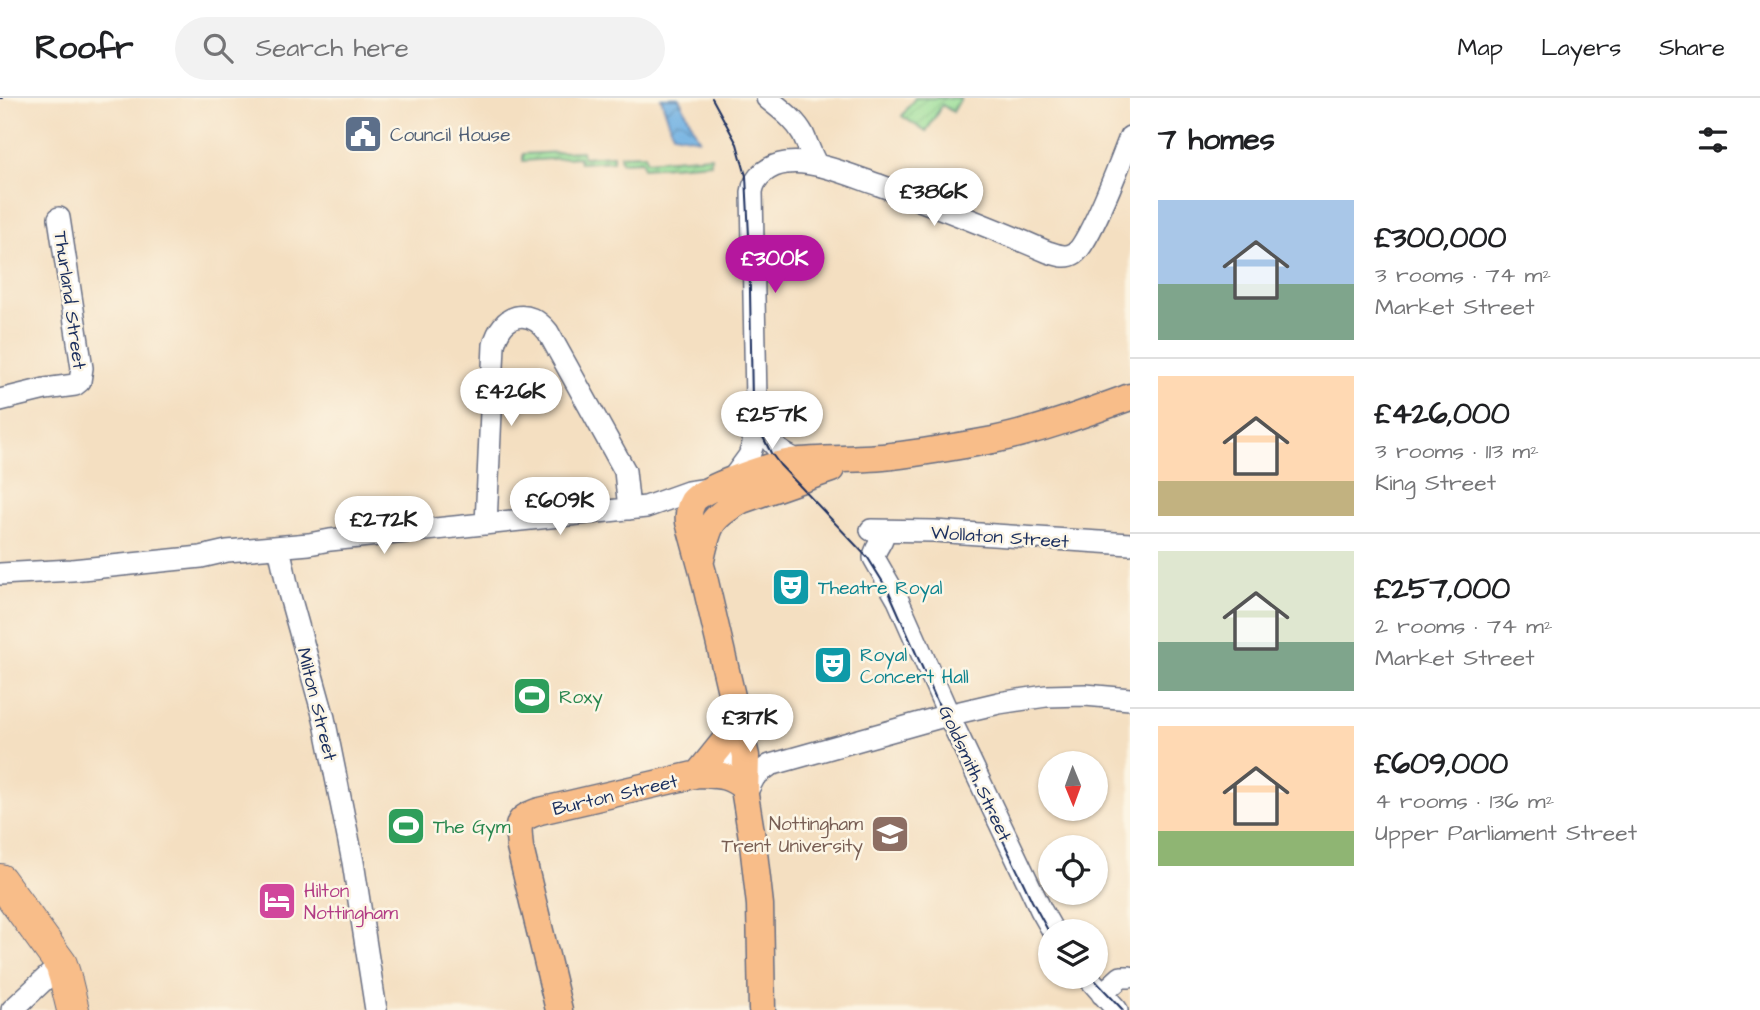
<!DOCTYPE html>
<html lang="en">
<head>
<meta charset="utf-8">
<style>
	:root { --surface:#fff; --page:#f2f2f2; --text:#202124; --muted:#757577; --line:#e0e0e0; --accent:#b5179e }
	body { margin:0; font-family:"Architects Daughter",sans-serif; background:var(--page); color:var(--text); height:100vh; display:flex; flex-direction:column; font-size:26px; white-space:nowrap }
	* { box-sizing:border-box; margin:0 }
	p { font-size:23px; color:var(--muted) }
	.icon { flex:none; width:38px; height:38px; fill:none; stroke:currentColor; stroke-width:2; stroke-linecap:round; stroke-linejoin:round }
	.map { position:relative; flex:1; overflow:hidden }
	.panel { display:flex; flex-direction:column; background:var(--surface); width:630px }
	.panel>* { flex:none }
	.needle { width:46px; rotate:179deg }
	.buttons { position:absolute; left:1038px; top:653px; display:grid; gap:14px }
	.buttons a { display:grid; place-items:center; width:70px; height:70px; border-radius:50%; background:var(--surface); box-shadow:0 2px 5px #0004; font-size:35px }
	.price { position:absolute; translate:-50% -60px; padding:0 16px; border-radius:24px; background:#fff; color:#222; font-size:23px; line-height:46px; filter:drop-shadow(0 2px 4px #0008) }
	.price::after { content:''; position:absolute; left:50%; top:42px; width:21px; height:16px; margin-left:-10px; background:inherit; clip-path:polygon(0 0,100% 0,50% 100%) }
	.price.on { background:var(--accent); color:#fff }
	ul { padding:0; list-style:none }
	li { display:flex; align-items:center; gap:21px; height:175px; padding:0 28px }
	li+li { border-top:2px solid var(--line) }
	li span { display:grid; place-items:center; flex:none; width:196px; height:140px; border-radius:0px; color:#555 }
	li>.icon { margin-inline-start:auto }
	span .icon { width:84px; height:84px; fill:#fffc; stroke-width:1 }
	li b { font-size:30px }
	h2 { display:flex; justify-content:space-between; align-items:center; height:84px; padding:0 28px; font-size:30px }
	header { display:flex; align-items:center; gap:42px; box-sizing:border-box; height:98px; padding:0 35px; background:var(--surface); border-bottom:2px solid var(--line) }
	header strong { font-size:33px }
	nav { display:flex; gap:38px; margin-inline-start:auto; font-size:24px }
	.search { width:490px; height:63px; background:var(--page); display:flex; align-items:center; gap:18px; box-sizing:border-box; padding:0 24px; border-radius:38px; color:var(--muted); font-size:26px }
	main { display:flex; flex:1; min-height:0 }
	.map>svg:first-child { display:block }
	.garden { fill:url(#garden-furrows); stroke:#5a867a; stroke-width:2 }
	.water { fill:url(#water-waves); stroke:#4470a0; stroke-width:2 }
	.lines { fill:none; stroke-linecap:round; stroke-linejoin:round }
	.minor-casing { stroke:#676d81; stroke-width:24 }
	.major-casing { stroke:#676d81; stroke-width:29 }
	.highway-casing { stroke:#676d81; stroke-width:34 }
	.minor { stroke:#fff; stroke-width:21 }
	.major { stroke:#f8bd89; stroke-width:26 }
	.highway { stroke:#f8bd89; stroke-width:32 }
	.tram { stroke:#1b2f5e; stroke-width:2 }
	.labels { text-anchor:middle; stroke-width:5; stroke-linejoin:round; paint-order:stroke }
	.service-label { font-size:19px; fill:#4e5e75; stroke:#fcf5e5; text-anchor:start }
	.street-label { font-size:19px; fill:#1b2f5e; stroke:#fcf5e5 }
	.culture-label { font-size:19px; fill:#0d838f; stroke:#fcf5e5; text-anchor:start }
	.leisure-label { font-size:19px; fill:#27864d; stroke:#fcf5e5; text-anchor:start }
	.education-label { font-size:19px; fill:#785e54; stroke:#fcf5e5; text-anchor:end }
	.hotel-label { font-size:19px; fill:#b23c85; stroke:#fcf5e5; text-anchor:start }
</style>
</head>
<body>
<header>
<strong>Roofr</strong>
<div class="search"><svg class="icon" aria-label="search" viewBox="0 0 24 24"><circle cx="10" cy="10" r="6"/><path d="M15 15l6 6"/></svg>Search here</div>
<nav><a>Map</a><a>Layers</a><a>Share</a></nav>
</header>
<main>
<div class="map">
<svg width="1130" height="912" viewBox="0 0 1130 912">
	<defs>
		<pattern id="garden-furrows" width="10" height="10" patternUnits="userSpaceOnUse" patternTransform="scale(1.75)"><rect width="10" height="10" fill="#98de97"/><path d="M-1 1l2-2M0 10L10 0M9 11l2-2" fill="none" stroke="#82bf85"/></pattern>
		<pattern id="water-waves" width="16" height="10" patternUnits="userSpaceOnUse" patternTransform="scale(1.75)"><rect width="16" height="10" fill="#6eb0e3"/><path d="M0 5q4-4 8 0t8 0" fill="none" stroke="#5a90bb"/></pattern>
	</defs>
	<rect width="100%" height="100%" fill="#fcf5e5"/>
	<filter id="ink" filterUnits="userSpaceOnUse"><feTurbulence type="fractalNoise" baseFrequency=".0143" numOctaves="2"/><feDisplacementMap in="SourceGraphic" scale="14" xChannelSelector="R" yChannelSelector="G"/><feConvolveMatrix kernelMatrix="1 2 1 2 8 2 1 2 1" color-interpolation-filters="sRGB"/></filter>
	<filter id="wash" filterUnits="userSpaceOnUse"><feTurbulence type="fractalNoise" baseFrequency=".00686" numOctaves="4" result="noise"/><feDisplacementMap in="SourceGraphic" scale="28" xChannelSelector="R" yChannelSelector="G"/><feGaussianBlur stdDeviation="1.57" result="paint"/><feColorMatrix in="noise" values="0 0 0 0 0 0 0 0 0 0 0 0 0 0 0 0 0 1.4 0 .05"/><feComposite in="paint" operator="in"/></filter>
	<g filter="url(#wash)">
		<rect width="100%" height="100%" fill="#f4dfc1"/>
		<path class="garden" d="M915,0H961L953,14L942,7L926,34L902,18Z
			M582,53L583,59L613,57V63L580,65L579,59L523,63V56Z
			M645,56L646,63L711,58V65L643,70L642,63L621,64L620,57Z"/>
		<path class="water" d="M661,0H679L699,41L673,36Z"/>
	</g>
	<g filter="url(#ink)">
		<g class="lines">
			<g class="minor-casing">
				<path id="minor" d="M767,0C780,11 795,21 803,36C808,47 811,57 817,67
					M0,302L45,291L75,287L80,283L82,270L59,120
					M759,314C766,340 773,354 800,363
					M730,384L749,358L753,346L756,302L752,94C754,78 770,67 786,65C814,61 852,78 879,87C936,108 993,130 1048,154C1058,157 1066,161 1075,155C1089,147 1122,60 1130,39
					M486,426L494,247C502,216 527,208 548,234L625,373L629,411
					M871,432L934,433L1130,446
					M884,433C884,444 874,450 874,460L898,502L955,631L1041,812L1053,833
					M279,449L289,495L324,620L353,764L376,912
					M0,476L72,472L201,459L227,453L309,446L330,442L646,409L688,394L709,391
					M725,642L732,674L742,693
					M745,697L755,678L770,667L948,617L999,605L1046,598L1085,597L1130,601
					M1087,878L1117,912
					M1102,896L1121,879H1130
					M12,912L61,866"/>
			</g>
			<g class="major-casing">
				<path id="major" d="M701,462C709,426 709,421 742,402L831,371
					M698,676L727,640L732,610
					M559,912L520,750C518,726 515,721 540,713L698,676C719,677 728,676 745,690
					M762,912L760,807L753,746L745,697L746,658L703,475L689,424C688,417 689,410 693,403C703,389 773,367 791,364C825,360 859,362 892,358C926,354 960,348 993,342C1038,333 1086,315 1130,299"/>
			</g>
			<g class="highway-casing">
				<path id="highway" d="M0,782L61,866L65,879L73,912"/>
			</g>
			<use href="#minor" class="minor"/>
			<use href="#major" class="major"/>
			<use href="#highway" class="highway"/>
			<path class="tram" d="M0,0H2
				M712,0L737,46L746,78L749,138L752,303L760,333L771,355L780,367L868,460L889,494L944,619L1032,803L1050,836
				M1091,878L1123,912"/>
		</g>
	</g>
	<defs>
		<g id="civic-square" transform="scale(2.0125)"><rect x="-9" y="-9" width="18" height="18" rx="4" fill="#5c6f8a" stroke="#fcf5e5"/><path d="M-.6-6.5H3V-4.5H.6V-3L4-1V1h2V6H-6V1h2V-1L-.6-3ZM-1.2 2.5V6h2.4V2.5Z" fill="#fff"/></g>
		<g id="theatre-square" transform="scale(2.0125)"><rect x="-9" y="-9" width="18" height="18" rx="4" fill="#0f9aa8" stroke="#fcf5e5"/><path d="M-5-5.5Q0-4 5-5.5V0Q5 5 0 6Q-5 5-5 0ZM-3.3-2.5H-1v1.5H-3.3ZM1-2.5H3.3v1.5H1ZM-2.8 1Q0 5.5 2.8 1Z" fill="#fff"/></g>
		<g id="stadium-square" transform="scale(2.0125)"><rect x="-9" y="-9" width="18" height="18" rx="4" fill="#2e9e5b" stroke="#fcf5e5"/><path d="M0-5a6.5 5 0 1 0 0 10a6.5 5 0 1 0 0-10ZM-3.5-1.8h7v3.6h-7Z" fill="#fff"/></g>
		<g id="university-square" transform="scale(2.0125)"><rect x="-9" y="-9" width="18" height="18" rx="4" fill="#8d6e63" stroke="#fcf5e5"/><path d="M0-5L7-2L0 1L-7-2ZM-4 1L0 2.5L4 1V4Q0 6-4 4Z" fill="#fff"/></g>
		<g id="hotel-square" transform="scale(2.0125)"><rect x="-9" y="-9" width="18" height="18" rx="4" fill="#d1479c" stroke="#fcf5e5"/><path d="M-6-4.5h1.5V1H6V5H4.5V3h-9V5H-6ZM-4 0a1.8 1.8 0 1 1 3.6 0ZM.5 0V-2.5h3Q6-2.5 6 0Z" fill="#fff"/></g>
	</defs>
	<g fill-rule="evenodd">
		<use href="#civic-square" x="363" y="36"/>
		<use href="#theatre-square" x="791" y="489"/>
		<use href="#theatre-square" x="833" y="567"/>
		<use href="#stadium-square" x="532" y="598"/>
		<use href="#stadium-square" x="406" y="728"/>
		<use href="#university-square" x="890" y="736"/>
		<use href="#hotel-square" x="277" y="803"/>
	</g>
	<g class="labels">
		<g class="service-label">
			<text x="390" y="43">Council House</text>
		</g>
		<g class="street-label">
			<text transform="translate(71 202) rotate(82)" y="7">Thurland Street</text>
			<text transform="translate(1000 438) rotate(4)" y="7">Wollaton Street</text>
			<text transform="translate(318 606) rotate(76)" y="7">Milton Street</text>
			<text transform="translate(976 675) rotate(65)" y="7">Goldsmith Street</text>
			<text transform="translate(615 696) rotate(-13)" y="7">Burton Street</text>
		</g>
		<g class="culture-label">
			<text x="818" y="496">Theatre Royal</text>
			<text x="860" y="563">Royal<tspan x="860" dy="22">Concert Hall</tspan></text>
		</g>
		<g class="leisure-label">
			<text x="559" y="605">Roxy</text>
			<text x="433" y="735">The Gym</text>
		</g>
		<g class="education-label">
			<text x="863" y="732">Nottingham<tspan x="863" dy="22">Trent University</tspan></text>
		</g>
		<g class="hotel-label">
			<text x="304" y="799">Hilton<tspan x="304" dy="22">Nottingham</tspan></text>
		</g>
	</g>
</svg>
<div class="buttons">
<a><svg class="needle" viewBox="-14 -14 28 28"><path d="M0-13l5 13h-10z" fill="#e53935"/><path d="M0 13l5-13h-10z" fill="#757577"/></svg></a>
<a><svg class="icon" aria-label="locate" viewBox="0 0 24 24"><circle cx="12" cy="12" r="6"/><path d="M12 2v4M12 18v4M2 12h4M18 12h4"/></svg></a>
<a><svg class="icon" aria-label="layers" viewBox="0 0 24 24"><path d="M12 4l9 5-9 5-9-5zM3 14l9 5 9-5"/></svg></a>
</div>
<b class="price" style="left:934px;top:130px">£386K</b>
<b class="price on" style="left:775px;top:197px">£300K</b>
<b class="price" style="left:511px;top:330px">£426K</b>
<b class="price" style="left:772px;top:353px">£257K</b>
<b class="price" style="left:560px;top:439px">£609K</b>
<b class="price" style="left:384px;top:458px">£272K</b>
<b class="price" style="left:750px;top:656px">£317K</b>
</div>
<section class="panel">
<h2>7 homes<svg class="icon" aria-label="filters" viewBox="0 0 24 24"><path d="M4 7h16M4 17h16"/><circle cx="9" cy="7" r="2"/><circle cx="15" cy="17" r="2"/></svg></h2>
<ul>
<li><span style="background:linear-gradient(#a9c7e8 60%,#7fa58c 0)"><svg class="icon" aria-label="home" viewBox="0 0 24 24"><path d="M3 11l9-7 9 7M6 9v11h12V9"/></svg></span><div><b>£300,000</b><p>3 rooms · 74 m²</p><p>Market Street</p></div></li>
<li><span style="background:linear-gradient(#ffd9b3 75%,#c2b280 0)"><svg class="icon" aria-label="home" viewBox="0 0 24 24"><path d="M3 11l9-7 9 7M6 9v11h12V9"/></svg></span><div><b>£426,000</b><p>3 rooms · 113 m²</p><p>King Street</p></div></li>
<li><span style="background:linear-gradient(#dfe7d0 65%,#7fa58c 0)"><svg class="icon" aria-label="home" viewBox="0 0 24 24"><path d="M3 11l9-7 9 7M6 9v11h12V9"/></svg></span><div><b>£257,000</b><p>2 rooms · 74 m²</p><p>Market Street</p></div></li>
<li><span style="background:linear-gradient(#ffd9b3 75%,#8fb573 0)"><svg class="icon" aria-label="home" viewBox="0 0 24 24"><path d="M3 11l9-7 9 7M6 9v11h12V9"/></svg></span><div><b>£609,000</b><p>4 rooms · 136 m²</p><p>Upper Parliament Street</p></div></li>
</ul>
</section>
</main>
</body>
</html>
